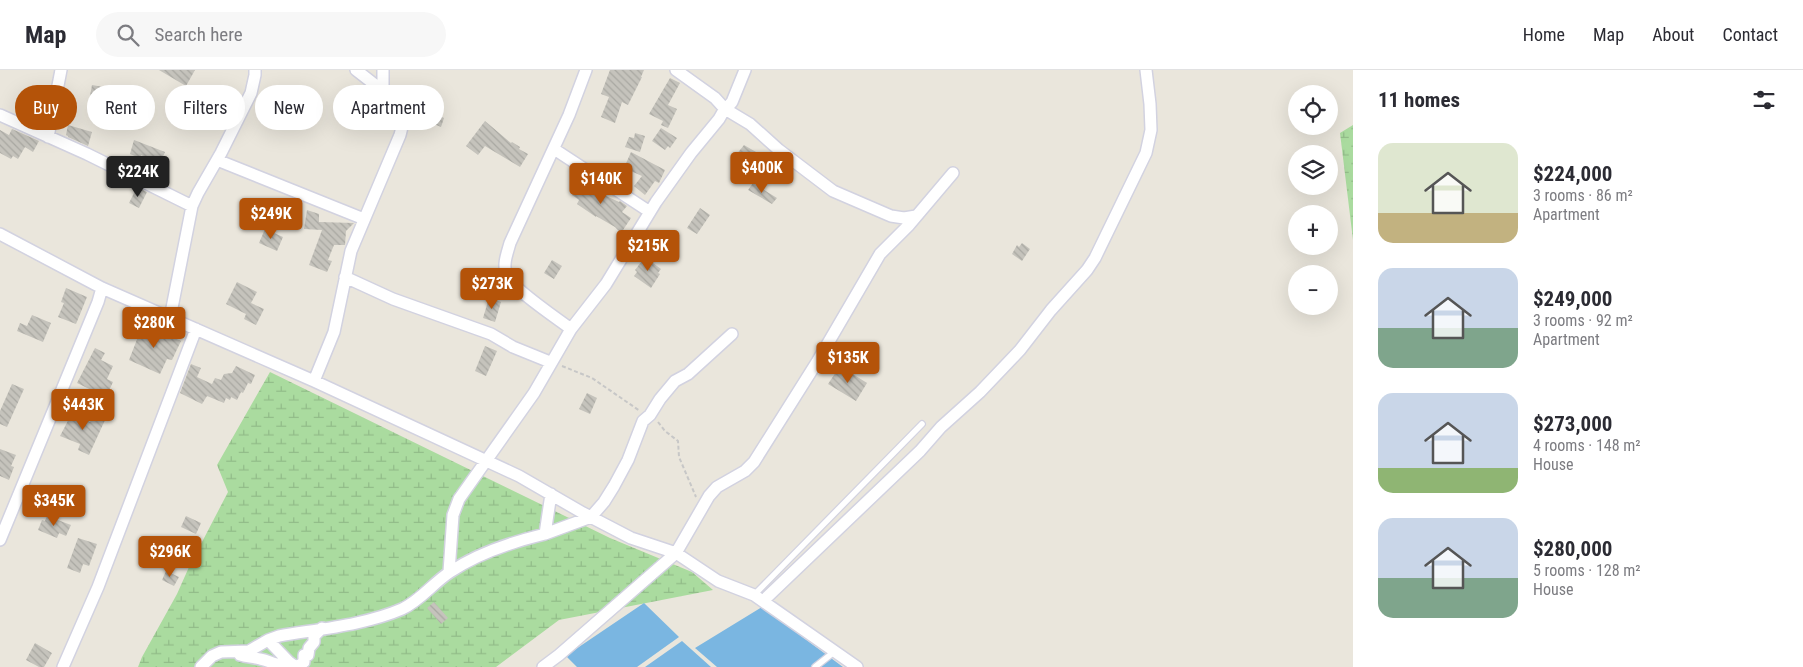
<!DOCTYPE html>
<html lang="en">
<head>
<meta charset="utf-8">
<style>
	:root { --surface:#fff; --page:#f7f7f7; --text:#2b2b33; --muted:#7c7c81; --line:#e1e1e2; --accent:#b45309 }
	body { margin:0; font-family:"Roboto Condensed",sans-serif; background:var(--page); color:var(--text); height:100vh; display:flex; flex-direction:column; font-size:19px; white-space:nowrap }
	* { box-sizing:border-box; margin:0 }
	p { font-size:16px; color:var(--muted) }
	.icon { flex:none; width:28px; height:28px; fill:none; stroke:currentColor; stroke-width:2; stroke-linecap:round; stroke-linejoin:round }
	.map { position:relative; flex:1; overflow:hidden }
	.drawer { display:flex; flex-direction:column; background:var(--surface); width:450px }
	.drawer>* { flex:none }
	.top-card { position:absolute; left:15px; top:15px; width:475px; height:45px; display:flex; gap:10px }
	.fabs { position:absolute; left:1288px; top:15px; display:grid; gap:10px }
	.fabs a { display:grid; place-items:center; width:50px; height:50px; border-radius:50%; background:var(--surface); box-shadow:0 5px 20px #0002; font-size:25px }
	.price { position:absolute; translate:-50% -42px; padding:0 11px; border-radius:5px; background:var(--accent); color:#fff; font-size:16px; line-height:32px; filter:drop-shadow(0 1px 2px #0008) }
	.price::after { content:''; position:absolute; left:50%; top:30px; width:15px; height:11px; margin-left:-8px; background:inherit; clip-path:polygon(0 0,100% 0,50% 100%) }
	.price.active { background:#222; color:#fff }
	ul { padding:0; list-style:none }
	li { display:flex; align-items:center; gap:15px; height:125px; padding:0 25px }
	li span { display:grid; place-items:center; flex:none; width:140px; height:100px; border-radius:15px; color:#555 }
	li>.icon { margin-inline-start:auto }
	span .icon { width:60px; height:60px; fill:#fffc; stroke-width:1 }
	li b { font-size:21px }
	h2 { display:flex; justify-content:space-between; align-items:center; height:60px; padding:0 25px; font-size:21px }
	.pill { padding:0 18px; border-radius:22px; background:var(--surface); box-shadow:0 5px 20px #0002; font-size:18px; line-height:45px }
	.pill.active { background:var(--accent); color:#fff }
	header { display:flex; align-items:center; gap:30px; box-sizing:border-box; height:70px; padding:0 25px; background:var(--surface); border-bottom:1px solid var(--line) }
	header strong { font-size:24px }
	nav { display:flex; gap:28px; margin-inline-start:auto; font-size:18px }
	.search { width:350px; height:45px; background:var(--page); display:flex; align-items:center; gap:12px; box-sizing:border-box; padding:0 18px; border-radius:28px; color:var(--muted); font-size:19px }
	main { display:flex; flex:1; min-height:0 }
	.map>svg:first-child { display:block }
	.wetland { fill:url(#wetland-marsh) }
	.water { fill:#7ab6e1 }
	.building { fill:url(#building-back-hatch) }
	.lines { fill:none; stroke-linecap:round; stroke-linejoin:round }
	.service-casing { stroke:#d2d2e0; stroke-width:8 }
	.minor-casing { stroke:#d2d2e0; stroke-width:14 }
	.path { stroke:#c7c7c7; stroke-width:2; stroke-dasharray:4 2.5; stroke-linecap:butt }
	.service { stroke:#fff; stroke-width:5.5 }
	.minor { stroke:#fff; stroke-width:11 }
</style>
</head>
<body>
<header>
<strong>Map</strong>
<div class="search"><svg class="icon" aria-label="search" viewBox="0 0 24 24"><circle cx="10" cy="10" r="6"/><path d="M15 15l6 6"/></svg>Search here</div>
<nav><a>Home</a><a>Map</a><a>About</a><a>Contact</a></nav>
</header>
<main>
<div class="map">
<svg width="1353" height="597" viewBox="0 0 1353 597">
	<defs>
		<pattern id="wetland-marsh" width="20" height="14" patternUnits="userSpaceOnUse" patternTransform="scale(1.25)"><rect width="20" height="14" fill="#aadb9f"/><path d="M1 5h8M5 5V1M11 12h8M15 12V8" fill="none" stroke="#92bc89"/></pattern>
		<pattern id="building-back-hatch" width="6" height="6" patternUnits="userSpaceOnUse" patternTransform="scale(1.25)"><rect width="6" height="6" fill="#c5c3bc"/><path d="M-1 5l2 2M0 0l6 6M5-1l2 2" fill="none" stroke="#a9a8a2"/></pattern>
	</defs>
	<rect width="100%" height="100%" fill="#eae6dc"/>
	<path class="wetland" d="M1353,55V170L1340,63Z
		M270,302L610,468L692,502L713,520L559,550L496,597H138L142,587L177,524L189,497L228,422L217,395Z"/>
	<path class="water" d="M644,533L679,567L637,597H577L567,587V585Z
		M762,537L843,597H717L695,578Z
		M682,571L711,597H645Z"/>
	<path class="building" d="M159,0H195L186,16Z
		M610,0H644L641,7H642L628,35L622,32L615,53L601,47L609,27L601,24Z
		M670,8L680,13L668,35L677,39L668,58L661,55L663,51L649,44Z
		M92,15L114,19L112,29L90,26Z
		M365,16L378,26L376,31L378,32L371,44L360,38L363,31L359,29Z
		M36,32L47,34L44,49L33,47Z
		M426,40L444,48L441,57L422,49Z
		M485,51L511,73L512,72L520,77L519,79L528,84L520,97L485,76L478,85L466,76Z
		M68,55L92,62L88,76L68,67V66L66,65Z
		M661,58L677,68L670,78L668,76L665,80L652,71Z
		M12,59L39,71L33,82L25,77L18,89L13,86L11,89L0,83V60L9,65Z
		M635,63L645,66L640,82L625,77L629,67L634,68Z
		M134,70L165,82L160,93L141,85L140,88L130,84Z
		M744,75L756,82L749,93L736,85Z
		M631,82L665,100L659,113L655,111L645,125L634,116L642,106L624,98Z
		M584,107L606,122L604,125L619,132L620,131L627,136L622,142L631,148L621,163L615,157L596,146V147L577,134L579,130L572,125Z
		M753,113L777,128L772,134L748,120Z
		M137,117L147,122L139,138L129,133Z
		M700,138L710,145L697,164L687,158Z
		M307,140L319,144V152L354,153L346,161L345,175H334L328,190L332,191L327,202L309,195L322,160L304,159Z
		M265,159L283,167L277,181L259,173Z
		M1022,173L1030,179L1022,191L1012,184L1017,175L1019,177Z
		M645,187L661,199L658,203L660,204L651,218L634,206L637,202L635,200Z
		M552,190L562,196L554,209L544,203Z
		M237,212L257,222L251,233L264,239L256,255L244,249L246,244L226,234Z
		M66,218L87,227L76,254L58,247L64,233L61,232Z
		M489,228L501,232L495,252L483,248Z
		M32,245L51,253L43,272L17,261L20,253L27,256Z
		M143,254L181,271L172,290L167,289L160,304L129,290Z
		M485,276L497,281L486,306L475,301Z
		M95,278L105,283L101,290L113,296L107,309L113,312L106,327L77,313Z
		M191,294L201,298L197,307L212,314L215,308L221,310L224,304L232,303L236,296L255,305L251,314L248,313L243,323L241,322L237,330L231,327L230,330L226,328L224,333L207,326L202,334L180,323Z
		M840,296L867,313L856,331L828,314Z
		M12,314L24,319L7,357L0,354V341Z
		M587,323L597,328L590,344L579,339Z
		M72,343L90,352L95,343L106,348L89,385L78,380L80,374L60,366Z
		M0,379L16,385L11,396L14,397L9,410L0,406Z
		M47,446L71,455L66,466L59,463L57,468L38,460L42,450L45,451Z
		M186,446L201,453L196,464L181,457Z
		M78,468L97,474L89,496L83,494L80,503L67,498Z
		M166,501L179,507L174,516L162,510Z
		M434,532L448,548L441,554L427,538Z
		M35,573L52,583L44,597H39L26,590Z"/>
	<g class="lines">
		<g class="service-casing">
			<path id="service" d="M754,525L922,354
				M815,597L834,582"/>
		</g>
		<g class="minor-casing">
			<path id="minor" d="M356,0L383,21
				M676,0L715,28L725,39L750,54L779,80L833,121L891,146L904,148L916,146
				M0,45L87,84L192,136
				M48,67L61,0
				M554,79L650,142
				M217,90L364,149
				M0,164L102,218L314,311L519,406L583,443L631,468L676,483L718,511L754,525L857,597
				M345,207L393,229L491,264L513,277L550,292
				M170,248L192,136L198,123L221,83L251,23L255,5V0
				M571,259C558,249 510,217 506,204C503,193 507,184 510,173L569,45L586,0
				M314,311L334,262L351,181L400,65C407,40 402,36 383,21V0
				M545,464L591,447L604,432L614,416L628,390L643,351L650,345L660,329L675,311L688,304L732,264
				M0,470L98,232L102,218
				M449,502L453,445L459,429L534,323L571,259L606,214L656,132L691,83L719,49L723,42L732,32L745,0
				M763,531L920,381L941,357L980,322L1020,280L1051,240L1087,200L1095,188L1146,83L1151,60L1150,34L1146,0
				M268,570L289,592
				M240,585C247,587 252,587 260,589C273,591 272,597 289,592L296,597
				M63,597L98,517L196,259
				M201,597L212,586L221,582L249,581L268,570L279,566C319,559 365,555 402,539C420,531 433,513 450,502C478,483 512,472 545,464L551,424
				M297,597L304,592V585H308L309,578L314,572V566L322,558
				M543,597L559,585L676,483L709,426L717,417L745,401L754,392L817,292L880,184L909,155L953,103"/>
		</g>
		<path class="path" d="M562,296L592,308L640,341
			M658,352L665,361L678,371L679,387L696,427"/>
		<use href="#service" class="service"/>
		<use href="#minor" class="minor"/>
	</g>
</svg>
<div class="fabs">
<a><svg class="icon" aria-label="locate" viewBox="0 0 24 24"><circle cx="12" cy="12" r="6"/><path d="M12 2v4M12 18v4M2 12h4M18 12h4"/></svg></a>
<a><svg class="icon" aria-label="layers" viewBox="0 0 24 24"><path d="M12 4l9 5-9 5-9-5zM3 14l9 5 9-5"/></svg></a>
<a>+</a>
<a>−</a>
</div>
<b class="price" style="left:762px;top:124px">$400K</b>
<b class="price active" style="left:138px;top:128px">$224K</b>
<b class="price" style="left:601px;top:135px">$140K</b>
<b class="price" style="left:271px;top:170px">$249K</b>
<b class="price" style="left:648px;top:202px">$215K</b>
<b class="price" style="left:492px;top:240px">$273K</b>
<b class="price" style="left:154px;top:279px">$280K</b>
<b class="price" style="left:848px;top:314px">$135K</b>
<b class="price" style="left:83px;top:361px">$443K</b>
<b class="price" style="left:54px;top:457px">$345K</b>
<b class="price" style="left:170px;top:508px">$296K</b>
<div class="top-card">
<a class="pill active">Buy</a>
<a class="pill">Rent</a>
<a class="pill">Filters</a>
<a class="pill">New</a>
<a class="pill">Apartment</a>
</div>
</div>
<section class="drawer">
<h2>11 homes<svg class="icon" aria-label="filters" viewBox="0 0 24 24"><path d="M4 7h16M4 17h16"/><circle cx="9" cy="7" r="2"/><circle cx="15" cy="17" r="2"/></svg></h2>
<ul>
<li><span style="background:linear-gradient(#dfe7d0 70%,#c2b280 0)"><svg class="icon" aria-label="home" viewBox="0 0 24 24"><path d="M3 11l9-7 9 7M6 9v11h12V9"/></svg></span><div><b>$224,000</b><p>3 rooms · 86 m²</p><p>Apartment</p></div></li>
<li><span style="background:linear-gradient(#c9d6e8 60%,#7fa58c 0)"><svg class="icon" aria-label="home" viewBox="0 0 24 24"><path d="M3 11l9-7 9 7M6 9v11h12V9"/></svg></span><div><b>$249,000</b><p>3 rooms · 92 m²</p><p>Apartment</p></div></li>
<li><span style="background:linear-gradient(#c9d6e8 75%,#8fb573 0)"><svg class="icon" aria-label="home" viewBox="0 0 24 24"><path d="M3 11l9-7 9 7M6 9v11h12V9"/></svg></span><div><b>$273,000</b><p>4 rooms · 148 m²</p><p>House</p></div></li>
<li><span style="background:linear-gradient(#c9d6e8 60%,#7fa58c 0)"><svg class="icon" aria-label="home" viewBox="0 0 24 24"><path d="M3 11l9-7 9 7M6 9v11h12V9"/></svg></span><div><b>$280,000</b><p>5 rooms · 128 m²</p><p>House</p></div></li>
</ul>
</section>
</main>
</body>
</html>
